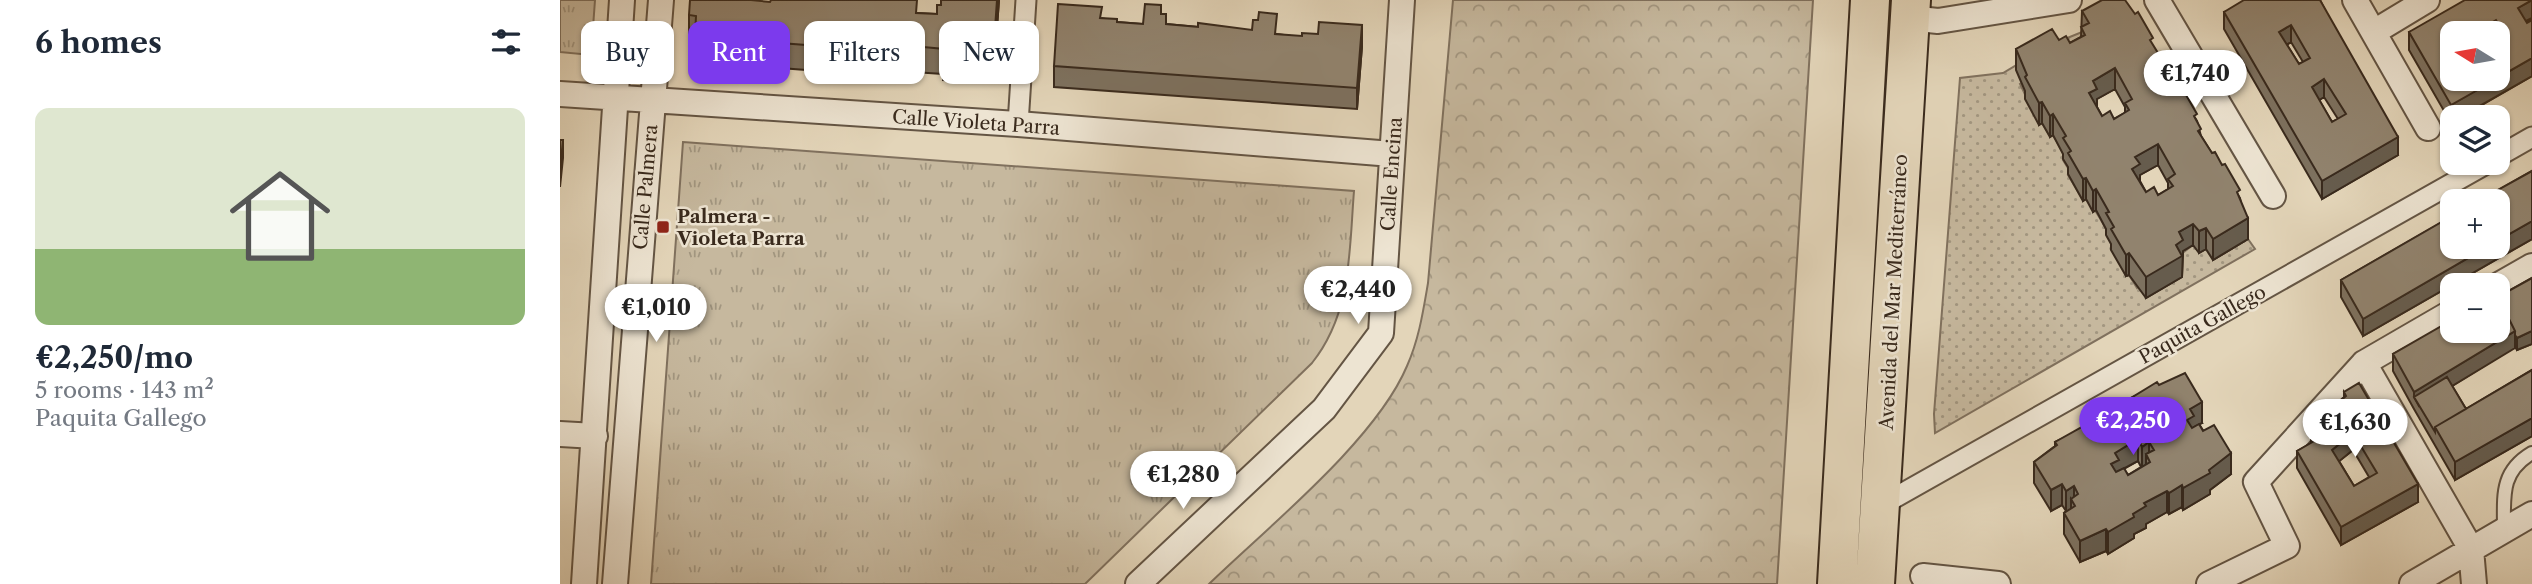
<!DOCTYPE html>
<html lang="en">
<head>
<meta charset="utf-8">
<style>
	:root { --surface:#fff; --page:#f2f2f3; --text:#1f2937; --muted:#747a83; --accent:#7c3aed }
	body { margin:0; font-family:"Libre Caslon Text",serif; background:var(--page); color:var(--text); height:100vh; display:flex; flex-direction:column; font-size:26px; white-space:nowrap }
	* { box-sizing:border-box; margin:0 }
	p { font-size:23px; color:var(--muted) }
	.icon { flex:none; width:38px; height:38px; fill:none; stroke:currentColor; stroke-width:2; stroke-linecap:round; stroke-linejoin:round }
	.map { position:relative; flex:1; overflow:hidden }
	.side { display:flex; flex-direction:column; background:var(--surface); width:560px }
	.side>* { flex:none }
	.banner { position:absolute; left:21px; top:21px; width:665px; height:63px; display:flex; gap:14px }
	.needle { width:46px; rotate:281deg }
	.buttons { position:absolute; left:1880px; top:21px; display:grid; gap:14px }
	.buttons a { display:grid; place-items:center; width:70px; height:70px; border-radius:14px; background:var(--surface); box-shadow:0 2px 5px #0004; font-size:35px }
	.price { position:absolute; translate:-50% -60px; padding:0 16px; border-radius:24px; background:#fff; color:#222; font-size:23px; line-height:46px; filter:drop-shadow(0 2px 4px #0008) }
	.price::after { content:''; position:absolute; left:50%; top:42px; width:21px; height:16px; margin-left:-10px; background:inherit; clip-path:polygon(0 0,100% 0,50% 100%) }
	.price.current { background:var(--accent); color:#fff }
	ul { padding:0; list-style:none }
	li { display:grid; align-content:center; gap:14px; height:371px; padding:0 35px }
	li span { display:grid; place-items:center; height:217px; border-radius:14px; color:#555 }
	li>.icon { margin-inline-start:auto }
	span .icon { width:126px; height:126px; fill:#fffc; stroke-width:1 }
	li b { font-size:30px }
	h2 { display:flex; justify-content:space-between; align-items:center; height:84px; padding:0 35px; font-size:30px }
	.chip { padding:0 24px; border-radius:14px; background:var(--surface); box-shadow:0 2px 5px #0004; font-size:24px; line-height:63px }
	.chip.current { background:var(--accent); color:#fff }
	main { display:flex; flex:1; min-height:0 }
	.map>svg:first-child { display:block }
	.grass { fill:url(#grass-tufts); stroke:#80715e; stroke-width:2 }
	.forest { fill:url(#forest-crowns); stroke:#80715e; stroke-width:2 }
	.garden { fill:url(#garden-dots); stroke:#80715e; stroke-width:2 }
	.lines { fill:none; stroke-linecap:round; stroke-linejoin:round }
	.service-casing { stroke:#645544; stroke-width:16 }
	.pedestrian-casing { stroke:#645544; stroke-width:23 }
	.minor-casing { stroke:#645544; stroke-width:28 }
	.primary-casing { stroke:#392a1d; stroke-width:42 }
	.service { stroke:#ede4d2; stroke-width:12 }
	.pedestrian { stroke:#ede4d2; stroke-width:19 }
	.minor { stroke:#ede4d2; stroke-width:24 }
	.primary { stroke:#e3d5b9; stroke-width:38 }
	.wall { fill:#7d715f; stroke:#392a1d; stroke-width:2; fill-rule:evenodd }
	.shaded-wall { fill:#665c4d; stroke:#392a1d; stroke-width:2 }
	.building { fill:#91836e; stroke:#392a1d; stroke-width:2; fill-rule:evenodd }
	.poi-dot { fill:#8f2418; stroke:#ede4d2; stroke-width:2.5 }
	.labels { text-anchor:middle; stroke-width:5; stroke-linejoin:round; paint-order:stroke }
	.street-label { font-size:19px; fill:#392a1d; stroke:#ede4d2 }
	.poi-label { font-size:19px; font-weight:bold; fill:#392a1d; stroke:#ede4d2; text-anchor:start }
</style>
</head>
<body>
<main>
<section class="side">
<h2>6 homes<svg class="icon" aria-label="filters" viewBox="0 0 24 24"><path d="M4 7h16M4 17h16"/><circle cx="9" cy="7" r="2"/><circle cx="15" cy="17" r="2"/></svg></h2>
<ul>
<li><span style="background:linear-gradient(#dfe7d0 65%,#8fb573 0)"><svg class="icon" aria-label="home" viewBox="0 0 24 24"><path d="M3 11l9-7 9 7M6 9v11h12V9"/></svg></span><div><b>€2,250/mo</b><p>5 rooms · 143 m²</p><p>Paquita Gallego</p></div></li>
</ul>
</section>
<div class="map">
<svg width="1972" height="584" viewBox="0 0 1972 584">
	<defs>
		<pattern id="grass-tufts" width="24" height="20" patternUnits="userSpaceOnUse" patternTransform="scale(1.75)"><rect width="24" height="20" fill="#c6b89e"/><path d="M3 7l-1-3M5 7V3M7 7l1-3M15 17l-1-3M17 17v-4M19 17l1-3" fill="none" stroke="#a29680"/></pattern>
		<pattern id="forest-crowns" width="20" height="18" patternUnits="userSpaceOnUse" patternTransform="scale(1.75)"><rect width="20" height="18" fill="#c6b89e"/><path d="M2 6a3 3 0 1 1 6 0M12 15a3 3 0 1 1 6 0" fill="none" stroke="#a29680"/></pattern>
		<pattern id="garden-dots" width="8" height="8" patternUnits="userSpaceOnUse" patternTransform="scale(1.75)"><rect width="8" height="8" fill="#c6b89e"/><path d="M2 2h.1M6 6h.1" fill="none" stroke="#a29680" stroke-width="1.8" stroke-linecap="round"/></pattern>
	</defs>
	<rect width="100%" height="100%" fill="#e3d5b9"/>
	<filter id="stains"><feTurbulence type="fractalNoise" baseFrequency=".00286" numOctaves="4"/><feColorMatrix values="0 0 0 0 .2 0 0 0 0 .09 0 0 0 0 .02 0 0 0 .5 -.17"/></filter>
	<radialGradient id="worn" r=".72"><stop offset=".6" stop-color="#630" stop-opacity="0"/><stop offset="1" stop-color="#630" stop-opacity=".3"/></radialGradient>
	<path class="grass" d="M0,0H35L31,55L0,52Z
		M123,142L794,191C789,252 792,313 752,363L525,584H91Z"/>
	<path class="forest" d="M893,0H1253L1217,584H649C708,527 816,440 847,366C859,339 863,312 868,283Z"/>
	<path class="garden" d="M1522,32L1529,44L1460,84L1479,124L1482,123L1490,136L1493,135L1506,158L1503,160L1511,173L1508,175L1523,200L1526,199C1546,221 1554,249 1566,276L1569,275L1577,288L1633,245L1639,252L1646,249L1653,260L1688,239L1695,249L1375,433L1374,414L1400,78L1443,73L1490,45Z"/>
	<g class="lines">
		<g class="service-casing">
			<path id="service" d="M1944,530C1944,496 1940,472 1972,453"/>
		</g>
		<g class="pedestrian-casing">
			<path id="pedestrian" d="M458,124L466,0
				M1937,157L1972,137
				M1320,506L1928,163"/>
		</g>
		<g class="minor-casing">
			<path id="minor" d="M1597,0L1713,196
				M1795,0L1868,128
				M1349,18L1378,21L1509,0
				M1814,32L1867,0
				M0,94L458,124L832,154
				M1937,286L1972,266
				M1804,363L1911,549L1914,584
				M0,434L35,436
				M1363,576L1438,584
				M24,584L62,0
				M55,584L101,0
				M578,584L764,409L821,333L842,0
				M1649,584L1727,546L1696,482L1804,363L1892,312
				M1852,584L1972,514"/>
		</g>
		<g class="primary-casing">
			<path id="primary" d="M1277,584L1310,0
				M1315,584L1351,0"/>
		</g>
		<use href="#service" class="service"/>
		<use href="#pedestrian" class="pedestrian"/>
		<use href="#minor" class="minor"/>
		<use href="#primary" class="primary"/>
	</g>
	<path class="wall" d="M439,0L435,54H429L426,83L383,80V74L353,72L352,78L207,67V61L179,58L178,64L135,62V41L129,40V15L357,13L377,14L381,5Z
		M1760,0L1838,155L1762,199L1664,29V12ZM1731,42L1743,62L1739,64L1727,45ZM1764,97L1778,119L1772,122L1759,100Z
		M1972,0V18L1966,21L1967,23L1972,20V76L1891,123L1849,50V32ZM1892,33H1937V79H1892Z
		M1522,11L1593,46L1598,60L1637,121L1641,136L1680,198L1688,239L1653,260L1646,249L1639,253L1633,245L1623,251L1622,277L1586,298L1569,275L1566,276L1551,250V244L1546,235V229L1536,210L1533,212L1526,199L1523,201L1508,174V167L1503,159V154L1493,135L1490,137L1482,123L1479,125L1465,99V91L1456,70V49L1499,40L1510,43L1521,37ZM1555,89L1565,107V113L1554,119L1542,116L1537,107V99ZM1598,165L1608,183V189L1598,195L1586,192L1580,181V175Z
		M601,14L606,24L717,34L802,46L797,109L494,87V66L542,18L557,22L583,24Z
		M1972,171V239L1803,336L1781,297V280Z
		M1972,278V344L1957,350L1955,347L1892,386L1906,409L1972,370V436L1895,480L1854,409L1833,371V354L1938,297Z
		M1599,385L1642,423L1639,424L1671,474L1650,490V494L1623,510L1622,507L1609,514L1607,512L1586,524V528L1574,534V538L1548,554L1546,551L1520,562L1504,534V513L1506,511L1502,505L1491,511L1474,483V462L1495,446V442L1523,429L1538,424L1559,412V408L1571,401V398ZM1578,461L1581,467L1568,475L1564,469Z
		M1784,392L1858,502L1781,545L1737,468V451L1751,443V431L1766,419V413L1784,397ZM1793,450L1809,477L1794,486L1779,461Z"/>
	<path class="shaded-wall" d="M437,0H439L435,54V29Z
		M1972,0V18L1958,25V8Z
		M1936,20V33H1914Z
		M802,25V46L797,109V88Z
		M1731,25V42L1719,49V32Z
		M429,29V54L426,83V58Z
		M179,33V58L178,64V39Z
		M353,46V72L352,78V53Z
		M1972,58V76L1900,117H1892V122L1891,123V105Z
		M1555,68V89L1537,99V110L1529,93L1533,81Z
		M1764,79V97L1752,105V87Z
		M1482,102V123L1479,125V103Z
		M1493,114V135L1490,137V116Z
		M1838,137V155L1762,199V181Z
		M3,140V158L0,187V170Z
		M1598,144V165L1580,175V186L1572,169L1575,157Z
		M1526,178V199L1523,201V179Z
		M1536,189V210L1533,212V191Z
		M1688,218V239L1653,260V239Z
		M1972,221V239L1803,336V319L1927,247H1937V241Z
		M1633,224V245L1623,251L1622,277L1586,298V277L1616,245L1619,232Z
		M1646,228V249L1639,253V231Z
		M1569,253V275L1566,276V255Z
		M1955,331V348L1859,406L1854,397V392Z
		M1972,331V344L1957,350V338Z
		M1642,402V423L1634,427V437L1627,420L1630,409Z
		M1972,418V436L1895,480V462Z
		M1793,433V450L1772,467V450Z
		M1578,439V461L1559,471V481L1551,464L1555,453Z
		M1589,442V460L1586,454V465L1582,468V447Z
		M1671,453V474L1650,490V494L1623,510V488Z
		M1502,484V505L1491,511V490Z
		M1858,484V502L1781,545V527Z
		M1622,485V507L1609,514V493Z
		M1514,486V503L1511,499V509L1506,512V491Z
		M1607,491V512L1586,524V528L1574,534V538L1548,554V532L1573,514L1584,503Z
		M1546,529V551L1520,562V541Z"/>
	<path class="building" d="M130,0H191L210,2L211,0H357L356,13L377,14V5H381V0H437L435,29H429L426,58L383,55L384,49L353,46L352,53L207,42V35L179,33L178,39L135,36L136,16L129,15Z
		M1542,0H1565L1575,14L1578,12L1593,38L1590,40L1598,53L1595,55L1608,78L1611,76L1618,89L1622,88L1637,114L1634,116L1641,129L1638,131L1652,153L1655,152L1662,165L1665,164L1680,190L1677,192L1688,218L1653,239L1646,228L1639,231L1633,224L1619,232L1623,240L1616,245L1622,256L1586,277L1569,253L1566,255L1551,229L1554,227L1546,213L1549,212L1536,189L1533,191L1526,178L1523,179L1508,153L1511,151L1503,138L1506,136L1493,114L1490,116L1482,102L1479,103L1465,77L1467,75L1456,49L1492,29L1499,40L1506,36L1510,43L1525,35L1521,27L1529,23L1522,11ZM1555,68L1572,99L1565,103L1569,110L1554,119L1550,111L1542,116L1529,93L1537,89L1533,81ZM1598,144L1615,174L1608,179L1613,186L1598,195L1594,187L1586,192L1572,169L1580,164L1575,157Z
		M1684,0H1760L1838,137L1762,181L1664,12ZM1731,25L1750,58L1739,64L1719,32ZM1764,79L1786,114L1772,122L1752,87Z
		M1905,0H1972L1958,8L1967,23L1972,20V58L1937,78V40L1945,35L1936,20L1914,33H1892V79H1937L1891,105L1849,32Z
		M498,4L542,7L540,18L557,19V22L583,24L585,4L601,5V14H606V24L638,27V23L692,30L693,20H698L699,12L717,14L715,34L742,36V33L758,34L759,22L802,25L797,88L494,66Z
		M0,140H3L0,170Z
		M1972,171V221L1937,241V201H1918Z
		M1892,216V247H1927L1803,319L1781,280Z
		M1972,278V331L1957,338L1955,335V331L1938,297Z
		M1937,295L1955,331L1854,392L1833,354L1892,320V331H1937Z
		M1972,370V418L1895,462L1875,427Z
		M1625,373L1642,402L1630,409L1634,416L1627,420L1632,428L1639,424L1643,431L1654,425L1671,453L1649,470L1650,473L1623,488L1622,485L1609,493L1607,491L1584,503L1586,506L1573,514L1574,517L1548,532L1546,529L1520,541L1504,513L1515,506L1511,499L1518,494L1514,486L1506,491L1502,484L1491,490L1474,462L1497,445L1495,442L1522,427L1523,429L1537,422L1538,424L1561,411L1559,408L1573,400L1571,398L1597,382L1599,385ZM1578,439L1582,447L1589,442L1594,450L1586,454L1590,462L1568,475L1564,468L1556,472L1551,464L1559,460L1555,453Z
		M1887,377L1906,409L1875,427V432L1854,397Z
		M1799,383L1858,484L1781,527L1737,451L1756,440L1751,431L1768,417L1766,413L1786,396L1784,392ZM1793,433L1817,473L1794,486L1772,450Z"/>
	<rect class="poi-dot" x="96" y="220" width="14" height="14" rx="3.5"/>
	<g class="labels">
		<g class="street-label">
			<text transform="translate(416 122) rotate(4)" y="7">Calle Violeta Parra</text>
			<text transform="translate(831 174) rotate(-86)" y="7">Calle Encina</text>
			<text transform="translate(85 187) rotate(-85)" y="7">Calle Palmera</text>
			<text transform="translate(1333 292) rotate(-87)" y="7">Avenida del Mar Mediterráneo</text>
			<text transform="translate(1642 324) rotate(-29)" y="7">Paquita Gallego</text>
		</g>
		<g class="poi-label">
			<text x="117" y="223">Palmera -<tspan x="117" dy="22">Violeta Parra</tspan></text>
		</g>
	</g>
	<rect width="100%" height="100%" filter="url(#stains)"/>
	<rect width="100%" height="100%" fill="url(#worn)"/>
</svg>
<div class="buttons">
<a><svg class="needle" viewBox="-14 -14 28 28"><path d="M0-13l5 13h-10z" fill="#e53935"/><path d="M0 13l5-13h-10z" fill="#747a83"/></svg></a>
<a><svg class="icon" aria-label="layers" viewBox="0 0 24 24"><path d="M12 4l9 5-9 5-9-5zM3 14l9 5 9-5"/></svg></a>
<a>+</a>
<a>−</a>
</div>
<b class="price" style="left:1635px;top:110px">€1,740</b>
<b class="price" style="left:798px;top:326px">€2,440</b>
<b class="price" style="left:96px;top:344px">€1,010</b>
<b class="price current" style="left:1573px;top:457px">€2,250</b>
<b class="price" style="left:1795px;top:459px">€1,630</b>
<b class="price" style="left:623px;top:511px">€1,280</b>
<div class="banner">
<a class="chip">Buy</a>
<a class="chip current">Rent</a>
<a class="chip">Filters</a>
<a class="chip">New</a>
</div>
</div>
</main>
</body>
</html>
